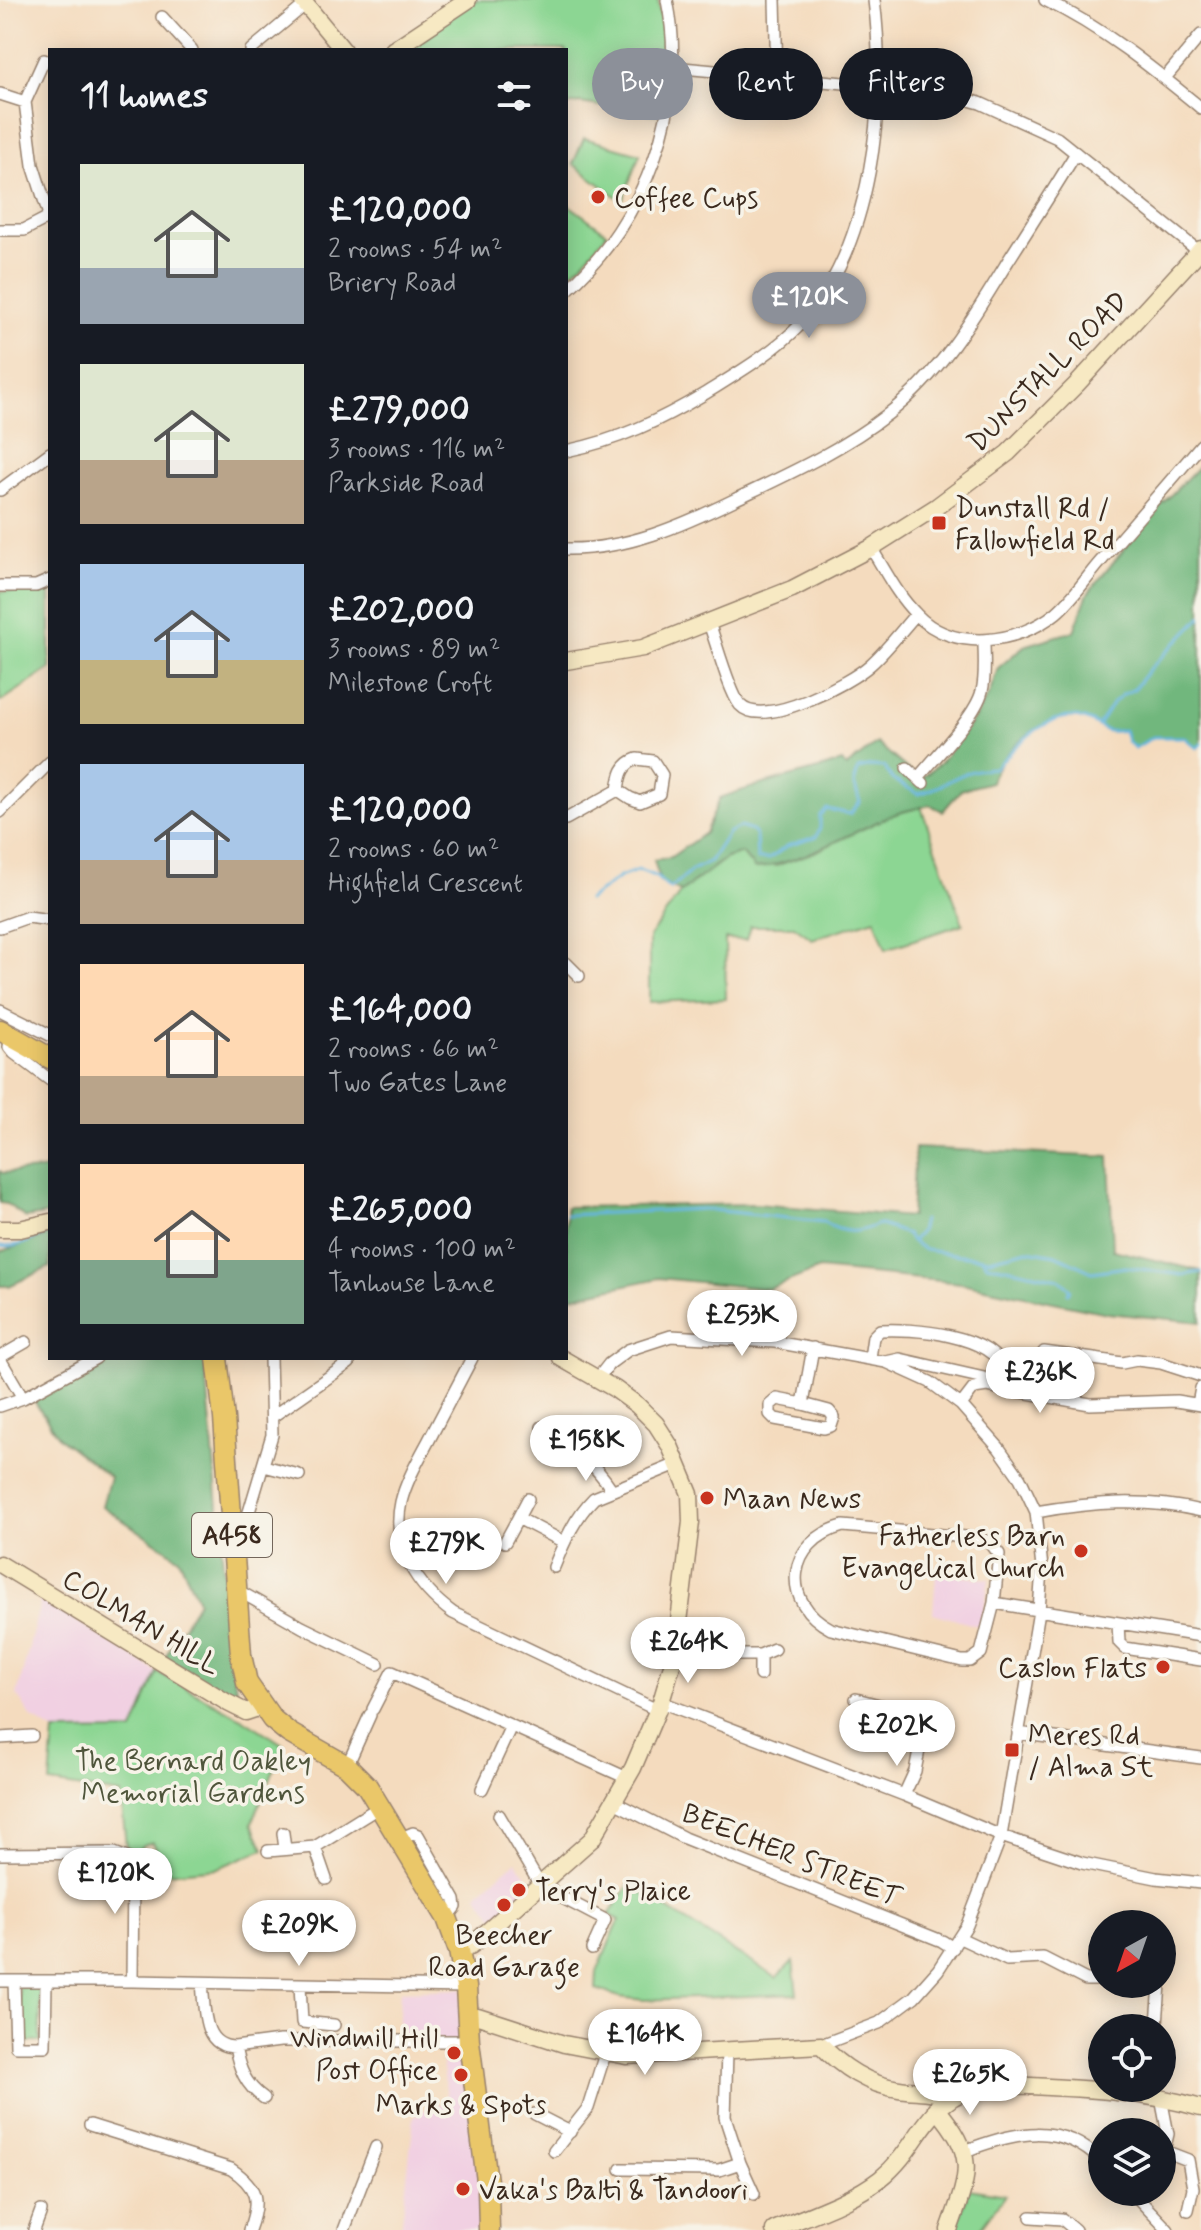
<!DOCTYPE html>
<html lang="en">
<head>
<meta charset="utf-8">
<style>
	:root { --surface:#171b24; --page:#242831; --text:#f1f3f6; --muted:#9ea1a6; --accent:#8c9099 }
	body { margin:0; font-family:Mynerve,sans-serif; background:var(--page); color:var(--text); height:100vh; display:flex; flex-direction:column; font-size:30px; white-space:nowrap }
	* { box-sizing:border-box; margin:0 }
	p { font-size:26px; color:var(--muted) }
	.icon { flex:none; width:44px; height:44px; fill:none; stroke:currentColor; stroke-width:2; stroke-linecap:round; stroke-linejoin:round }
	.map { position:relative; flex:1; overflow:hidden }
	.side { position:absolute; left:48px; top:48px; width:520px; height:1312px; display:flex; flex-direction:column; background:var(--surface); border-radius:0px; box-shadow:0 4px 20px #0003 }
	.side>* { flex:none }
	.banner { position:absolute; left:592px; top:48px; width:488px; height:72px; display:flex; gap:16px }
	.needle { width:52px; rotate:220deg }
	.controls { position:absolute; left:1088px; top:1910px; display:grid; gap:16px }
	.controls a { display:grid; place-items:center; width:88px; height:88px; border-radius:50%; background:var(--surface); box-shadow:0 4px 20px #0003; font-size:40px }
	.price { position:absolute; translate:-50% -68px; padding:0 18px; border-radius:28px; background:#fff; color:#222; font-size:26px; line-height:52px; filter:drop-shadow(0 2px 4px #0008) }
	.price::after { content:''; position:absolute; left:50%; top:48px; width:24px; height:18px; margin-left:-12px; background:inherit; clip-path:polygon(0 0,100% 0,50% 100%) }
	.price.on { background:var(--accent); color:#fff }
	ul { padding:0; list-style:none }
	li { display:flex; align-items:center; gap:24px; height:200px; padding:0 32px }
	li span { display:grid; place-items:center; flex:none; width:224px; height:160px; border-radius:0px; color:#555 }
	li>.icon { margin-inline-start:auto }
	span .icon { width:96px; height:96px; fill:#fffc; stroke-width:1 }
	li b { font-size:34px }
	h2 { display:flex; justify-content:space-between; align-items:center; height:96px; padding:0 32px; font-size:34px }
	.pill { padding:0 28px; border-radius:36px; background:var(--surface); box-shadow:0 4px 20px #0003; font-size:28px; line-height:72px }
	.pill.on { background:var(--accent); color:#fff }
	.map>svg:first-child { display:block }
	.built { fill:#f1d0e2 }
	.green { fill:#8cd693; stroke:#648058; stroke-width:2 }
	.forest { fill:#71b77d; stroke:#56704e; stroke-width:2 }
	.lines { fill:none; stroke-linecap:round; stroke-linejoin:round }
	.stream { stroke:#65b5df; stroke-width:3 }
	.street-casing { stroke:#98826e; stroke-width:14 }
	.secondary-casing { stroke:#98826e; stroke-width:19 }
	.highway-casing { stroke:#98826e; stroke-width:23 }
	.street { stroke:#fff; stroke-width:11 }
	.secondary { stroke:#f7e9c3; stroke-width:16 }
	.highway { stroke:#eac769; stroke-width:20 }
	.poi-dot { fill:#c8321e; stroke:#f7f3e8; stroke-width:3 }
	.labels { text-anchor:middle; stroke-width:7; stroke-linejoin:round; paint-order:stroke }
	.shield { fill:#f7f3e8; stroke:#73665b; stroke-width:2 }
	.shield-label { font-size:26px; font-weight:bold; fill:#3b2a1e }
	.poi-label { font-size:28px; fill:#3b2a1e; stroke:#f7f3e8; text-anchor:start }
	.street-label { font-size:28px; fill:#3b2a1e; stroke:#f7f3e8 }
	.park-label { font-size:28px; fill:#4f553b; stroke:#f7f3e8 }
</style>
</head>
<body>
<div class="map">
<svg width="1201" height="2230" viewBox="0 0 1201 2230">
	<rect width="100%" height="100%" fill="#f7f3e8"/>
	<filter id="ink" filterUnits="userSpaceOnUse"><feTurbulence type="fractalNoise" baseFrequency=".0125" numOctaves="2"/><feDisplacementMap in="SourceGraphic" scale="16" xChannelSelector="R" yChannelSelector="G"/><feConvolveMatrix kernelMatrix="1 2 1 2 8 2 1 2 1" color-interpolation-filters="sRGB"/></filter>
	<filter id="wash" filterUnits="userSpaceOnUse"><feTurbulence type="fractalNoise" baseFrequency=".006" numOctaves="4" result="noise"/><feDisplacementMap in="SourceGraphic" scale="32" xChannelSelector="R" yChannelSelector="G"/><feGaussianBlur stdDeviation="1.8" result="paint"/><feColorMatrix in="noise" values="0 0 0 0 0 0 0 0 0 0 0 0 0 0 0 0 0 1.4 0 .05"/><feComposite in="paint" operator="in"/></filter>
	<g filter="url(#wash)">
		<rect width="100%" height="100%" fill="#f4dbbe"/>
		<path class="built" d="M936,1574L989,1579L981,1627L933,1613Z
			M41,1599L157,1672L133,1731L54,1732L32,1718L17,1695Z
			M516,1861L535,1886L495,1918L477,1894Z
			M462,1989L477,2159L480,2230H401L414,2116L433,2105L448,2104L439,2039L398,2037L400,1991Z"/>
		<path class="green" d="M476,0H658L665,45L661,115L580,103L566,105V50H400Z
			M584,138L640,154L622,201L573,164Z
			M566,203L607,233L583,263L566,277Z
			M50,585V669L0,702V591L28,592Z
			M921,807L963,924L886,949L875,919L812,939L794,926H750L746,940L725,939L726,999L649,1002V937L681,892L726,858L742,853L776,866L817,851L891,815Z
			M157,1672L240,1717L284,1745L252,1823L264,1849L218,1868L167,1873L153,1842L143,1845L136,1853L126,1847L121,1794L50,1783L54,1732L133,1731Z
			M629,1885L777,1978L793,1961L797,1994L643,2000L619,1997L596,1989L597,1972L619,1920L609,1915Z
			M19,1987H40V2042H19Z
			M969,2189L1005,2195L979,2230L956,2229Z"/>
		<path class="forest" d="M1201,464V744L1197,748L1184,737H1153L1135,748L1127,741L1124,730C1100,735 1103,725 1084,719C1049,708 1000,751 991,782L961,790L943,811L930,805C916,809 901,811 888,817C844,836 804,861 755,869L742,853L726,858L681,892L660,882L654,860L671,857L705,833L720,798C760,783 801,775 842,762L846,767L877,743L920,780L940,763L974,719L989,694L998,668L1024,646L1074,631L1088,593L1159,507Z
			M915,1148L1109,1157L1113,1250L1201,1271V1322L1107,1313L961,1283L819,1269L768,1289L659,1278L570,1297L566,1296V1207L756,1204L911,1217Z
			M50,1169V1214L26,1218L7,1204L0,1203V1171L3,1173Z
			M50,1235V1267L9,1286H0V1252Z
			M106,1358H205L231,1657L237,1694L228,1696L165,1657L198,1601L179,1558L102,1506L110,1477L59,1438L33,1399Z"/>
		<g class="lines">
			<path class="stream" d="M1098,726L1112,704L1122,695L1134,689L1147,672L1201,617
				M588,900L620,877L639,870L655,876L670,889L692,870L710,861L729,832L740,827L752,831L756,836L757,859H769L787,846L816,837L820,828V816L827,809L850,814L860,802L854,784L858,769L872,766L884,767L893,780L919,794C951,785 957,769 995,768C1016,746 1049,708 1084,719C1104,725 1100,735 1124,730L1127,741L1135,748L1153,737H1184L1197,748L1201,744
				M566,1215L703,1209L824,1222C843,1234 858,1234 878,1224L907,1234L911,1241L925,1250L989,1259L1028,1250L1056,1255L1092,1272L1126,1267L1183,1275L1201,1272
				M912,1241L920,1232L923,1220
				M0,1246C17,1249 35,1238 50,1232
				M983,1259L987,1264L1059,1279L1070,1289L1068,1293"/>
		</g>
	</g>
	<g filter="url(#ink)">
		<g class="lines">
			<g class="street-casing">
				<path id="street" d="M775,0L777,77
					M1045,0C1103,28 1151,67 1201,108
					M162,17L192,50
					M251,50L306,4
					M672,67L940,92L980,103L1057,138L1201,253
					M1165,78L1201,35
					M0,94L25,102L33,165L50,218
					M25,102L44,60
					M0,230H24L49,217
					M566,291C645,222 689,104 667,0
					M566,451C619,440 659,421 706,393C738,373 774,352 800,325C873,248 887,101 874,0
					M0,490L50,453
					M871,548C885,570 897,595 916,614C953,653 1018,644 1056,613C1073,599 1086,578 1101,561C1134,523 1168,484 1201,445
					M566,549C626,550 681,526 734,500C786,475 842,450 888,414C941,373 974,317 1008,261C1031,225 1054,189 1076,153
					M0,586H36L50,580
					M709,623C716,642 729,691 740,705C763,730 850,683 870,665C887,650 901,631 916,614
					M637,759L653,761L662,775L659,794L640,802L630,798L618,790C620,775 622,764 637,759Z
					M907,768L923,783
					M918,778C935,757 976,716 982,691C986,675 984,657 984,641
					M0,812L50,762
					M566,819L618,790
					M0,927L28,917L50,920
					M566,963L579,976
					M0,1010L50,1035
					M11,1035L9,1047L14,1053L50,1080
					M1044,1352L1122,1363L1137,1360L1161,1363L1201,1376
					M0,1357L26,1342
					M472,1358C458,1385 443,1413 429,1440C419,1459 406,1481 401,1502C391,1547 417,1587 453,1613L657,1710
					M870,1358L873,1337L880,1330C910,1328 995,1334 1003,1371L999,1388
					M0,1359L23,1398
					M598,1378L609,1364L628,1350L671,1336L775,1342L886,1362L900,1359L984,1378L987,1386L1090,1404L1176,1401L1201,1405
					M803,1404L777,1399L770,1405V1414L775,1419L824,1428L831,1426L834,1417L829,1411L803,1404L813,1348
					M1198,1404L1201,1388
					M961,1405L974,1388L987,1386
					M0,1406L23,1398L96,1358
					M273,1416L349,1363
					M542,1427C571,1444 594,1462 612,1490
					M264,1466L299,1475
					M528,1499L518,1518L564,1542
					M1036,1512C1092,1502 1146,1498 1201,1511
					M505,1542L518,1518
					M233,1543L243,1532L272,1435L270,1358
					M554,1567C564,1542 575,1517 594,1498L677,1464
					M237,1590L302,1627L378,1664
					M994,1603L999,1554L990,1542L977,1538L843,1526C787,1541 779,1602 831,1629L962,1661H970L981,1653L994,1603L1201,1636
					M1118,1623L1119,1642L1125,1648L1201,1660
					M675,1655H760
					M760,1675V1655L774,1649
					M856,1699L883,1706L919,1710L917,1738L920,1745L915,1771L904,1795
					M661,1702L904,1795L1001,1836L1082,1863L1156,1878L1201,1883
					M373,1709L392,1672L627,1778
					M1018,1733L1201,1758
					M0,1738L32,1736
					M347,1766L370,1715
					M482,1789L511,1726
					M614,1802L684,1838L942,1941L953,1948
					M499,1815L536,1878L559,1896L605,1920L592,1949
					M283,1833L285,1849
					M401,1838L413,1833L418,1835L455,1900L456,1907L447,1918
					M315,1847L326,1879
					M268,1851L315,1847L381,1806
					M0,1854L114,1853L127,1858L133,1872L132,1981H0
					M960,1938L1007,1960L1043,1958L1086,1980H1102
					M1162,1970L1164,1955
					M14,1981L16,2046H45L46,1981
					M132,1981L466,1987
					M202,1983C205,2007 201,2047 235,2047C239,2068 245,2085 264,2098
					M1135,1984L1160,1988
					M300,1985L302,2022L334,2025
					M1157,2024L1160,1984
					M821,2045L879,2023L914,1997L938,1970L967,1925L1001,1836L1039,1611L1042,1568L1036,1512L1020,1478L999,1448L961,1405L930,1382L886,1362
					M235,2047L280,2041H469
					M727,2052L725,2117L740,2163L754,2194
					M1161,2098L1168,2134L1164,2151
					M535,2114L570,2132
					M90,2125L231,2169C258,2187 260,2201 249,2230
					M1162,2150L1188,2160L1193,2188L1188,2210
					M554,2151L588,2108L605,2054
					M965,2151C1014,2132 1061,2120 1102,2162
					M621,2169L719,2170L740,2163
					M1132,2192L1168,2230
					M1031,2217L1062,2219L1075,2230
					M34,2230L41,2211
					M344,2230L376,2147"/>
			</g>
			<g class="secondary-casing">
				<path id="secondary" d="M302,0L343,50
					M393,50L468,0
					M566,661L643,648L792,589L871,548L936,507L1008,453L1077,384L1201,249
					M0,1229H20L50,1222
					M0,1564L228,1703L246,1712L261,1707
					M459,1951L472,1945L592,1839L633,1768L661,1702L675,1655L691,1522L690,1494L670,1446L656,1424L637,1405L615,1389L561,1358
					M469,2016H478L564,2044L627,2056L821,2045C841,2067 869,2085 899,2089C918,2092 932,2090 950,2098
					M936,2108C978,2157 969,2174 949,2230
					M774,2230C809,2215 850,2202 880,2179C925,2143 922,2097 989,2084C1059,2088 1134,2088 1201,2108"/>
			</g>
			<g class="highway-casing">
				<path id="highway" d="M0,1030L50,1058
					M217,1358L224,1418L241,1655L247,1683L272,1719L289,1733L347,1766L367,1786L447,1918L459,1951L466,1987L469,2041L488,2189L489,2230"/>
			</g>
			<use href="#street" class="street"/>
			<use href="#secondary" class="secondary"/>
			<use href="#highway" class="highway"/>
		</g>
	</g>
	<g class="poi-dot">
		<circle cx="598" cy="197" r="8"/>
		<rect x="931" y="515" width="16" height="16" rx="4"/>
		<circle cx="707" cy="1498" r="8"/>
		<circle cx="1081" cy="1551" r="8"/>
		<circle cx="1163" cy="1667" r="8"/>
		<rect x="1004" y="1742" width="16" height="16" rx="4"/>
		<circle cx="519" cy="1890" r="8"/>
		<circle cx="504" cy="1905" r="8"/>
		<circle cx="454" cy="2053" r="8"/>
		<circle cx="461" cy="2075" r="8"/>
		<circle cx="463" cy="2189" r="8"/>
	</g>
	<g class="labels">
		<rect class="shield" x="192" y="1513" width="80" height="44" rx="6"/>
		<g class="shield-label">
			<text x="232" y="1544">A458</text>
		</g>
		<g class="poi-label">
			<text x="614" y="207">Coffee Cups</text>
			<text x="955" y="517">Dunstall Rd /<tspan x="955" dy="32">Fallowfield Rd</tspan></text>
			<text x="723" y="1508">Maan News</text>
			<text x="1065" y="1545" text-anchor="end">Fatherless Barn<tspan x="1065" dy="32">Evangelical Church</tspan></text>
			<text x="1147" y="1677" text-anchor="end">Caslon Flats</text>
			<text x="1028" y="1744">Meres Rd<tspan x="1028" dy="32">/ Alma St</tspan></text>
			<text x="535" y="1900">Terry's Plaice</text>
			<text x="504" y="1944" text-anchor="middle">Beecher<tspan x="504" dy="32">Road Garage</tspan></text>
			<text x="438" y="2047" text-anchor="end">Windmill Hill<tspan x="438" dy="32">Post Office</tspan></text>
			<text x="461" y="2114" text-anchor="middle">Marks &amp; Spots</text>
			<text x="479" y="2199">Vaka's Balti &amp; Tandoori</text>
		</g>
		<g class="street-label">
			<text transform="translate(1047 371) rotate(-45)" y="10">DUNSTALL ROAD</text>
			<text transform="translate(142 1621) rotate(31)" y="10">COLMAN HILL</text>
			<text transform="translate(792 1854) rotate(22)" y="10">BEECHER STREET</text>
		</g>
		<g class="park-label">
			<text x="193" y="1770">The Bernard Oakley<tspan x="193" dy="32">Memorial Gardens</tspan></text>
		</g>
	</g>
</svg>
<div class="controls">
<a><svg class="needle" viewBox="-14 -14 28 28"><path d="M0-13l5 13h-10z" fill="#e53935"/><path d="M0 13l5-13h-10z" fill="#9ea1a6"/></svg></a>
<a><svg class="icon" aria-label="locate" viewBox="0 0 24 24"><circle cx="12" cy="12" r="6"/><path d="M12 2v4M12 18v4M2 12h4M18 12h4"/></svg></a>
<a><svg class="icon" aria-label="layers" viewBox="0 0 24 24"><path d="M12 4l9 5-9 5-9-5zM3 14l9 5 9-5"/></svg></a>
</div>
<b class="price on" style="left:809px;top:340px">£120K</b>
<b class="price" style="left:742px;top:1358px">£253K</b>
<b class="price" style="left:1040px;top:1415px">£236K</b>
<b class="price" style="left:586px;top:1483px">£158K</b>
<b class="price" style="left:446px;top:1586px">£279K</b>
<b class="price" style="left:688px;top:1685px">£264K</b>
<b class="price" style="left:897px;top:1768px">£202K</b>
<b class="price" style="left:115px;top:1916px">£120K</b>
<b class="price" style="left:299px;top:1968px">£209K</b>
<b class="price" style="left:645px;top:2077px">£164K</b>
<b class="price" style="left:970px;top:2117px">£265K</b>
<div class="banner">
<a class="pill on">Buy</a>
<a class="pill">Rent</a>
<a class="pill">Filters</a>
</div>
<section class="side">
<h2>11 homes<svg class="icon" aria-label="filters" viewBox="0 0 24 24"><path d="M4 7h16M4 17h16"/><circle cx="9" cy="7" r="2"/><circle cx="15" cy="17" r="2"/></svg></h2>
<ul>
<li><span style="background:linear-gradient(#dfe7d0 65%,#9aa5b1 0)"><svg class="icon" aria-label="home" viewBox="0 0 24 24"><path d="M3 11l9-7 9 7M6 9v11h12V9"/></svg></span><div><b>£120,000</b><p>2 rooms · 54 m²</p><p>Briery Road</p></div></li>
<li><span style="background:linear-gradient(#dfe7d0 60%,#b9a48a 0)"><svg class="icon" aria-label="home" viewBox="0 0 24 24"><path d="M3 11l9-7 9 7M6 9v11h12V9"/></svg></span><div><b>£279,000</b><p>3 rooms · 116 m²</p><p>Parkside Road</p></div></li>
<li><span style="background:linear-gradient(#a9c7e8 60%,#c2b280 0)"><svg class="icon" aria-label="home" viewBox="0 0 24 24"><path d="M3 11l9-7 9 7M6 9v11h12V9"/></svg></span><div><b>£202,000</b><p>3 rooms · 89 m²</p><p>Milestone Croft</p></div></li>
<li><span style="background:linear-gradient(#a9c7e8 60%,#b9a48a 0)"><svg class="icon" aria-label="home" viewBox="0 0 24 24"><path d="M3 11l9-7 9 7M6 9v11h12V9"/></svg></span><div><b>£120,000</b><p>2 rooms · 60 m²</p><p>Highfield Crescent</p></div></li>
<li><span style="background:linear-gradient(#ffd9b3 70%,#b9a48a 0)"><svg class="icon" aria-label="home" viewBox="0 0 24 24"><path d="M3 11l9-7 9 7M6 9v11h12V9"/></svg></span><div><b>£164,000</b><p>2 rooms · 66 m²</p><p>Two Gates Lane</p></div></li>
<li><span style="background:linear-gradient(#ffd9b3 60%,#7fa58c 0)"><svg class="icon" aria-label="home" viewBox="0 0 24 24"><path d="M3 11l9-7 9 7M6 9v11h12V9"/></svg></span><div><b>£265,000</b><p>4 rooms · 100 m²</p><p>Tanhouse Lane</p></div></li>
</ul>
</section>
</div>
</body>
</html>
